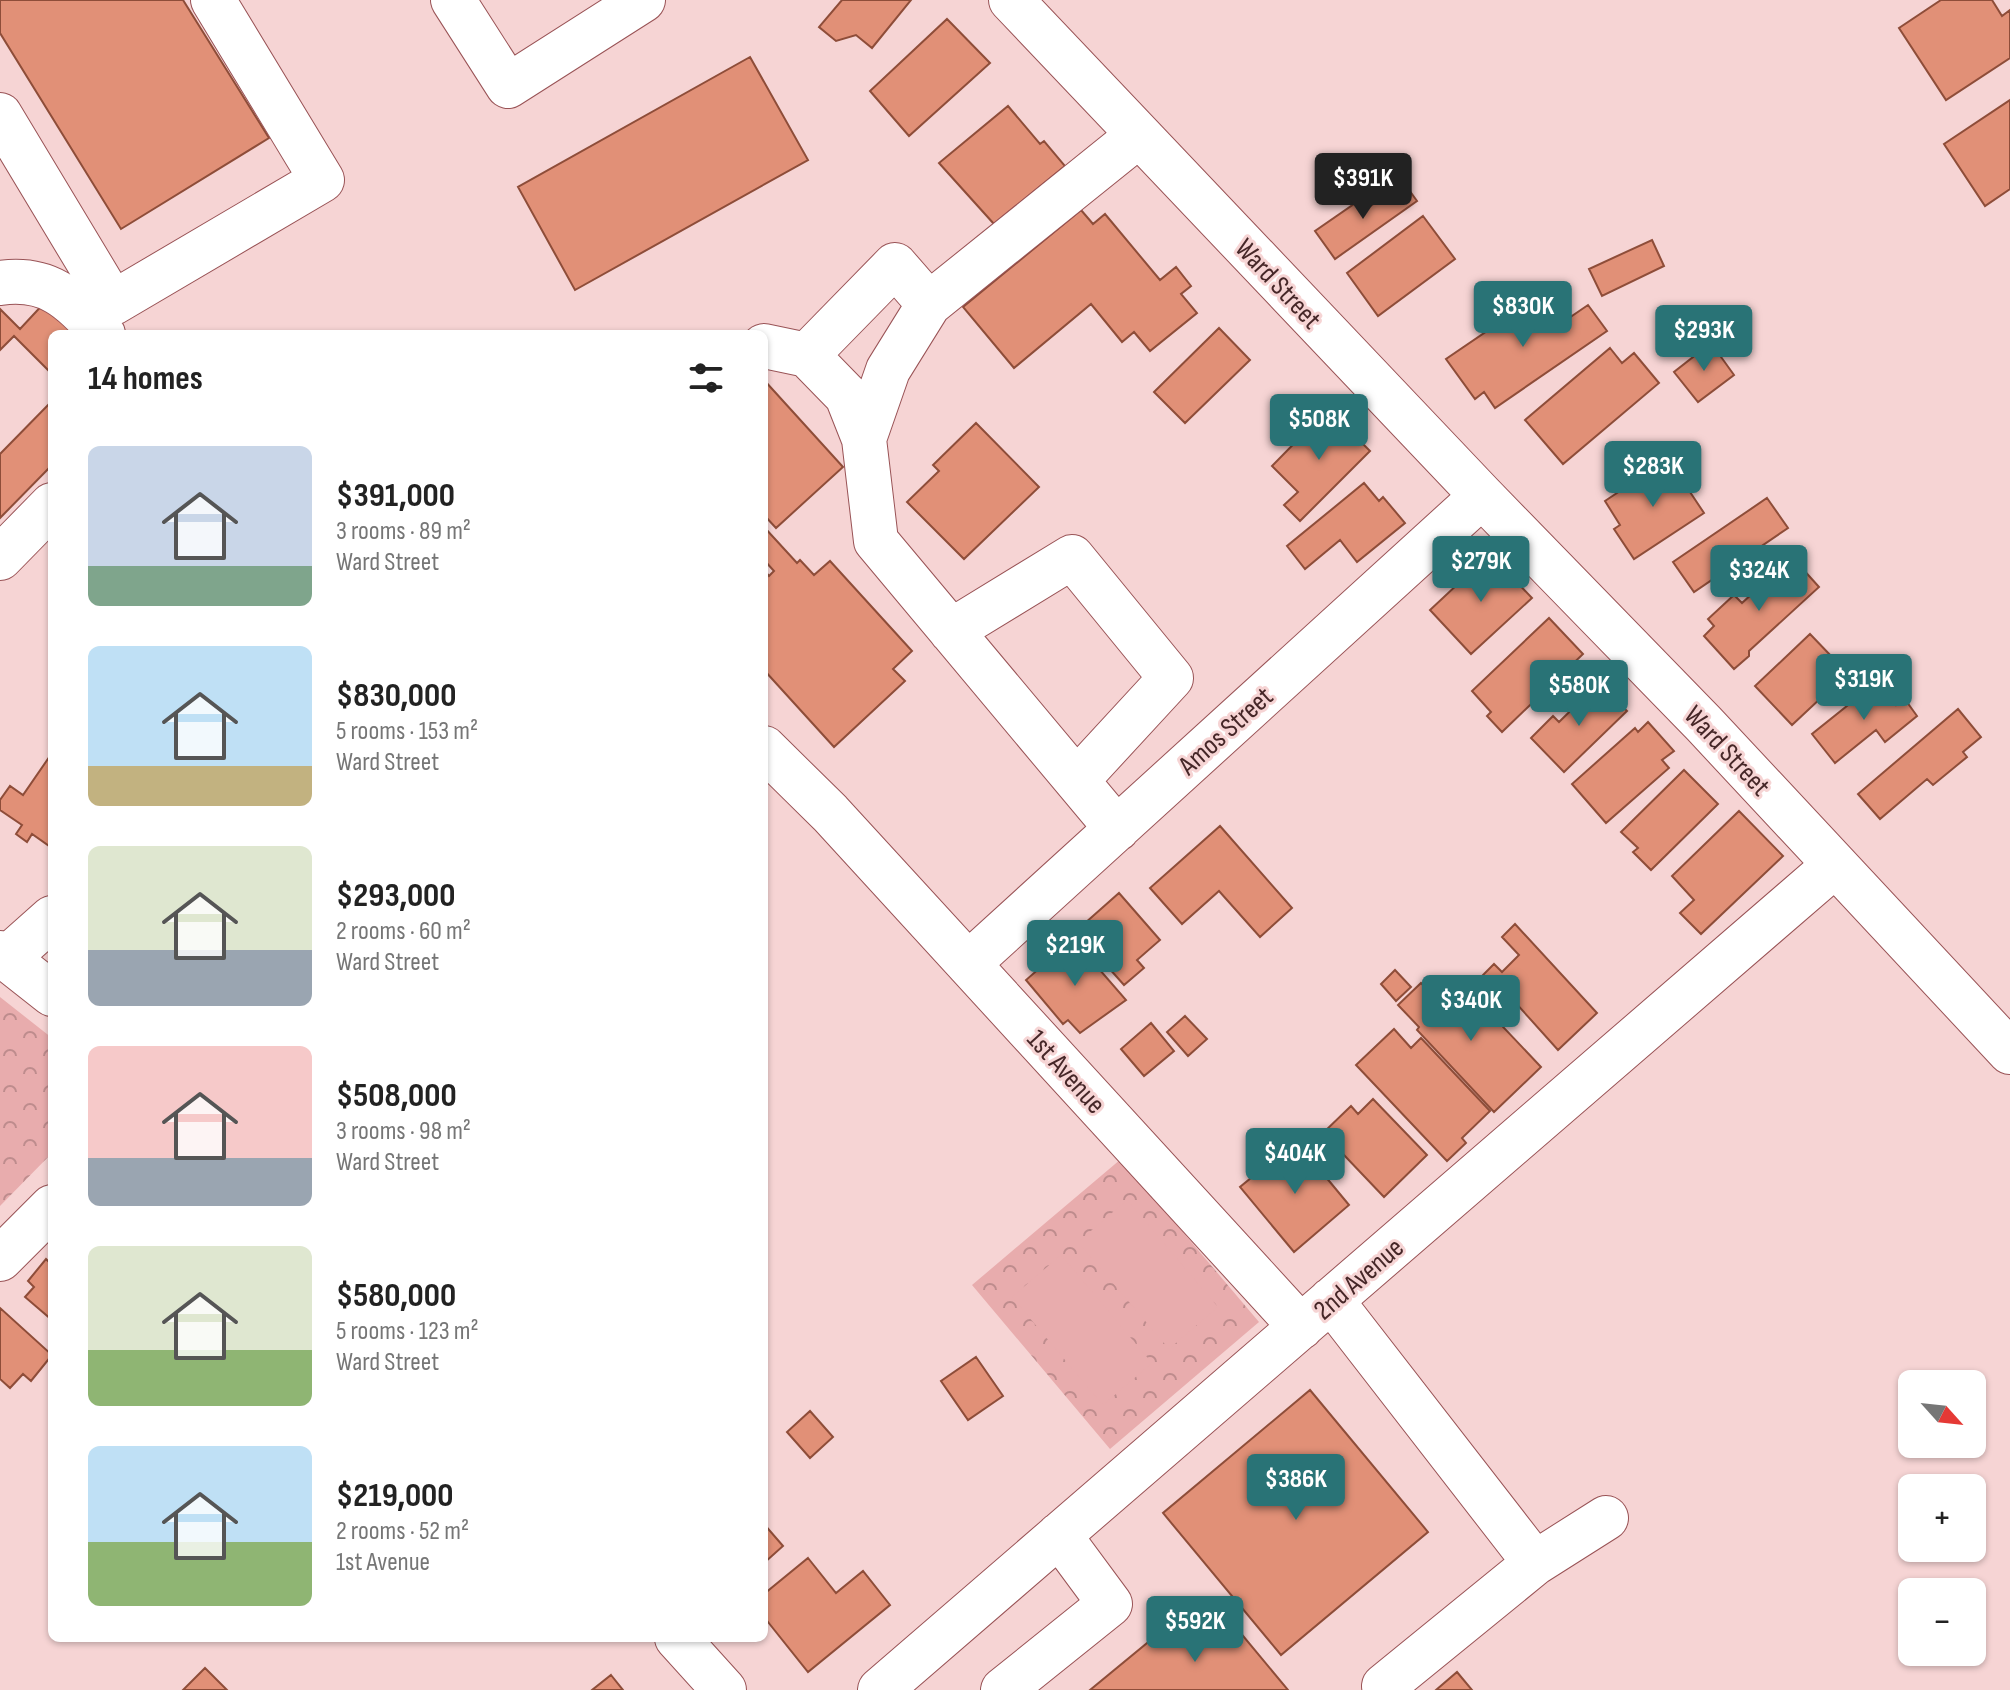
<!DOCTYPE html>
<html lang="en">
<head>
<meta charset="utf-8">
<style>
	:root { --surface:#fff; --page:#f6f6f6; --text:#222; --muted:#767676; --accent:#297376 }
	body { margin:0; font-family:"Sofia Sans Condensed",sans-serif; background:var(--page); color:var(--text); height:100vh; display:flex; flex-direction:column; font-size:30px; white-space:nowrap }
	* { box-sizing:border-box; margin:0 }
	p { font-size:26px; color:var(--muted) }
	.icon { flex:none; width:44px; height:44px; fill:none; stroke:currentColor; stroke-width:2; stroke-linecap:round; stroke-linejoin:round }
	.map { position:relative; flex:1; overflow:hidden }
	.sheet { position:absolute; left:48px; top:330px; width:720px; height:1312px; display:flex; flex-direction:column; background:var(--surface); border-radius:12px; box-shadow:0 2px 6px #0004 }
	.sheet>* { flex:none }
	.needle { width:52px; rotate:117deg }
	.tools { position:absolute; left:1898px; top:1370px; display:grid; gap:16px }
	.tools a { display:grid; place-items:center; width:88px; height:88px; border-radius:12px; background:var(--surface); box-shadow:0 2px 6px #0004; font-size:40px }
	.price { position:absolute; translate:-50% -68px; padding:0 18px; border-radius:8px; background:var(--accent); color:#fff; font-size:26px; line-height:52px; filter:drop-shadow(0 2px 4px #0008) }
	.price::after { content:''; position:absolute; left:50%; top:48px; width:24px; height:18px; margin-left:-12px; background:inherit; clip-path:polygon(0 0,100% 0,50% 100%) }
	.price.on { background:#222; color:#fff }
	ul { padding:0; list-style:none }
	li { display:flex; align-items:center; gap:24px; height:200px; padding:0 40px }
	li span { display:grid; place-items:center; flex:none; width:224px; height:160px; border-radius:12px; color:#555 }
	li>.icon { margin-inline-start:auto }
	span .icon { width:96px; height:96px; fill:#fffc; stroke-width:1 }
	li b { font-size:34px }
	h2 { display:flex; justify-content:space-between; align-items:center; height:96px; padding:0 40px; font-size:34px }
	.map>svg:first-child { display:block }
	.forest { fill:url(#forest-crowns) }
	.pitch { fill:#e8acad }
	.building { fill:#e19077; stroke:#8e4d39; stroke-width:2 }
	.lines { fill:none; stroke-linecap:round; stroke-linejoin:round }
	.minor-casing { stroke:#995356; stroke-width:46 }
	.minor { stroke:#fff; stroke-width:44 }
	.labels { text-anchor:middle; stroke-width:6; stroke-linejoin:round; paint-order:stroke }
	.street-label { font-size:28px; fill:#462728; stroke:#f6d4d4 }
</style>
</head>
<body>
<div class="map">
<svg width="2010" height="1690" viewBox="0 0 2010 1690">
	<defs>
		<pattern id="forest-crowns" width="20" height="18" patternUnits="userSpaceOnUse" patternTransform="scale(2)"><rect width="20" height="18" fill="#e8acad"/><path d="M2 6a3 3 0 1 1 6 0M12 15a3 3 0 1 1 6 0" fill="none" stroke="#be8c8d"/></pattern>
	</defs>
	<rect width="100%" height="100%" fill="#f6d4d4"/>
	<path class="forest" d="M0,997L52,1038V1153L0,1206Z
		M1121,1159L1259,1322L1110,1449L972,1285Z"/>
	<path class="pitch" d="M1127,1200L1218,1307L1169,1349L1078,1242Z
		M1061,1255L1152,1363L1103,1405L1012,1297Z"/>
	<path class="building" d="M0,0H183L269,138L121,229L0,33Z
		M842,0H911L872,48L856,35L836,41L819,27Z
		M1941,0H1992L2002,16L2010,10V58L1946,100L1899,28Z
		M947,19L990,63L909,136L870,91Z
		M750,57L808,160L575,290L518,187Z
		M2010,100V189L1985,206L1944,144Z
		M1008,106L1040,144L1044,141L1065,166L994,224L939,163Z
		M1404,183L1417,201L1335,259L1315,231L1357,202L1363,211Z
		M1081,210L1093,224L1105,214L1160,280L1176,267L1191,286L1181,294L1197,313L1150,351L1134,332L1122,342L1091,304L1014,368L963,307Z
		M1423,216L1455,259L1378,316L1347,273Z
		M1652,240L1664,266L1602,296L1589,269Z
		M1543,293L1563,322L1588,305L1607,331L1495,408L1484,392L1475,399L1446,359Z
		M47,300L82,334H52V374L14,336L0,350V309L20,329Z
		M1219,328L1250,360L1185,423L1154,392Z
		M1711,343L1734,375L1698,402L1674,372Z
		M1610,348L1622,363L1634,353L1659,383L1563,464L1525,420Z
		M764,380L843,467L776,528L764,515Z
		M52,401V465L0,518V454Z
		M1328,409L1370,451L1300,521L1284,505L1298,492L1272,466Z
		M976,423L1039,487L964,559L907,502L939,471L933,465Z
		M1668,459L1704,513L1634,559L1614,529L1620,525L1605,501Z
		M1364,483L1379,501L1383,497L1405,523L1357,562L1340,540L1305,569L1287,546Z
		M1767,498L1788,528L1694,592L1673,562Z
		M764,527L797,563L800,560L814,575L830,561L912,651L893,669L905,681L834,747L764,670V570L769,576L774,571L764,560Z
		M1490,554L1532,598L1471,654L1430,610Z
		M1792,557L1819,587L1749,651V656L1734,669L1704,636L1714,626L1708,619L1734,595L1742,603Z
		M1549,618L1583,654L1502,732L1487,716L1491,712L1472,691Z
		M1810,634L1833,658L1824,666L1839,681L1792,725L1755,686Z
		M1877,682L1896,705L1904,698L1917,716L1885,742L1876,730L1835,763L1812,734Z
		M1599,683L1627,711L1564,772L1531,738L1553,716L1559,722Z
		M1958,709L1981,737L1963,752L1967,757L1933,785L1927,779L1880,819L1858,794Z
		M1648,722L1674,751L1662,760L1669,768L1606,823L1572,784L1635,728L1638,732Z
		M52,753V848L32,834L27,842L16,834L22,825L0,810V800L10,786L23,795Z
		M1684,770L1718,804L1651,870L1633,852L1638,848L1621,832Z
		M1739,811L1783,856L1701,934L1680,913L1694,900L1672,876Z
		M1220,826L1292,908L1260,937L1219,891L1182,924L1150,888Z
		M1119,893L1160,940L1137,960L1144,968L1124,985L1076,931Z
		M1515,924L1597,1013L1558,1050L1514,1001L1509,1005L1482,976L1494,964L1502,972L1519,955L1502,937Z
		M1073,939L1126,1000L1080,1033L1068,1020L1063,1024L1026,980Z
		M1395,970L1411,987L1396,1001L1381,984Z
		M1429,980L1453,1006L1469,991L1541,1067L1494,1112L1417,1030L1419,1027L1398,1005L1421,983L1424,986Z
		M1185,1016L1207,1039L1188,1056L1167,1032Z
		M1151,1023L1174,1051L1144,1076L1121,1049Z
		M1394,1029L1411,1048L1421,1038L1490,1111L1462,1138L1466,1143L1447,1161L1356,1065Z
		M1373,1099L1427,1155L1384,1197L1323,1133L1351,1106L1358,1114Z
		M1296,1141L1349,1205L1294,1252L1240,1187Z
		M46,1259L52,1265V1320L25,1297L34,1287L28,1281Z
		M0,1308L52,1355L31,1381L23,1374L10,1388L0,1379Z
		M976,1357L1003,1396L968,1420L941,1381Z
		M1310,1390L1428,1532L1281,1655L1163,1513Z
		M810,1411L833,1437L810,1458L787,1432Z
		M764,1524L783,1546L764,1563Z
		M808,1558L836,1593L863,1571L890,1605L808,1672L764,1617V1594Z
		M1224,1613L1288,1690H1090L1169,1625L1185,1645Z
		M205,1668L227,1690H183Z
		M1457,1672L1472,1690H1436Z
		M611,1675L623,1690H592Z"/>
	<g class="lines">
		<g class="minor-casing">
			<path id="minor" d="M453,0L508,86L643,0
				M1011,0L1482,496L1704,724L2010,1052
				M0,115L113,303L322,180L213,0
				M0,283C50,276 71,300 103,334
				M764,346L807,355L847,396L864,439
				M807,355L895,265L929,304
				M0,558L52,505
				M951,631L1072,557L1171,678L1077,780
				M764,748L830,813L1301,1327
				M1117,829L876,541L864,439L888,370L929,304L1139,135
				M0,953L52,994
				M7,958L52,918
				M969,963L1482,496
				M0,1259L52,1207
				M1331,1300L1535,1563L1384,1686
				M1535,1563L1606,1518
				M677,1638L724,1690
				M880,1690L1835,865
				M1003,1690L1110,1604L1059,1535"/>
		</g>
		<use href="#minor" class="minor"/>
	</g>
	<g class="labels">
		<g class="street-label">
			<text transform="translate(1279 283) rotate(47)" y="10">Ward Street</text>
			<text transform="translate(1225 730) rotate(-42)" y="10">Amos Street</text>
			<text transform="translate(1728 750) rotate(47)" y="10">Ward Street</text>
			<text transform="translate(1067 1071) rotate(48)" y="10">1st Avenue</text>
			<text transform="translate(1358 1278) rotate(-41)" y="10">2nd Avenue</text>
		</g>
	</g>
</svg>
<div class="tools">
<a><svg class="needle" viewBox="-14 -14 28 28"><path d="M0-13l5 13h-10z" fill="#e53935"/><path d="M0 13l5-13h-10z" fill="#767676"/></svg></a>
<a>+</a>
<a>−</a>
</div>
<b class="price on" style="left:1363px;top:221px">$391K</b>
<b class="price" style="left:1523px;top:349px">$830K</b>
<b class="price" style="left:1704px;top:373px">$293K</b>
<b class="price" style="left:1319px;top:462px">$508K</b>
<b class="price" style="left:1653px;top:509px">$283K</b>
<b class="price" style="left:1481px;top:604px">$279K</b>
<b class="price" style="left:1759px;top:613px">$324K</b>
<b class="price" style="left:1864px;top:722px">$319K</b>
<b class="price" style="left:1579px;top:728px">$580K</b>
<b class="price" style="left:1075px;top:988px">$219K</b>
<b class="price" style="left:1471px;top:1043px">$340K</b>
<b class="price" style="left:1295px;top:1196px">$404K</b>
<b class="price" style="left:1296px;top:1522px">$386K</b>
<b class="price" style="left:1195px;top:1664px">$592K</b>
<section class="sheet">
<h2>14 homes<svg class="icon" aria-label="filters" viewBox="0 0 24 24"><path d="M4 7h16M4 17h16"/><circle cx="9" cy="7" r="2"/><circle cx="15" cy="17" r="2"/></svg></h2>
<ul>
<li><span style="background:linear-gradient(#c9d6e8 75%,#7fa58c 0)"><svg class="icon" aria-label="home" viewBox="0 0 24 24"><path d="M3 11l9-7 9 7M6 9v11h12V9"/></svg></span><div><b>$391,000</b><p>3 rooms · 89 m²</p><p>Ward Street</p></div></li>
<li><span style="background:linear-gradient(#bfe0f5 75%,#c2b280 0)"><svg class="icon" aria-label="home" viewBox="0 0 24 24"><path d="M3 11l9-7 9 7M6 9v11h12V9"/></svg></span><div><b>$830,000</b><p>5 rooms · 153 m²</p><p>Ward Street</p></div></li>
<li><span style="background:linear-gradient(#dfe7d0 65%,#9aa5b1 0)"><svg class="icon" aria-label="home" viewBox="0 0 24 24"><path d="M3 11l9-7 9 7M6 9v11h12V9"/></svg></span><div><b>$293,000</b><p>2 rooms · 60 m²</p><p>Ward Street</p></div></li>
<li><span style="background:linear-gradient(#f6c9c9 70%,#9aa5b1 0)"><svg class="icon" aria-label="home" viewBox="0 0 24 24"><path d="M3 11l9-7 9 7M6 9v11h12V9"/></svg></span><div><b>$508,000</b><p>3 rooms · 98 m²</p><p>Ward Street</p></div></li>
<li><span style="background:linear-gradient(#dfe7d0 65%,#8fb573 0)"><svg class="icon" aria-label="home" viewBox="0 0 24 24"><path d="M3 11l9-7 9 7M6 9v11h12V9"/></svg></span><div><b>$580,000</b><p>5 rooms · 123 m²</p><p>Ward Street</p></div></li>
<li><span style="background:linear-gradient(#bfe0f5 60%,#8fb573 0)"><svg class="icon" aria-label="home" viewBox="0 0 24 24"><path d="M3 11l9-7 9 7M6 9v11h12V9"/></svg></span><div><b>$219,000</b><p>2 rooms · 52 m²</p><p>1st Avenue</p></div></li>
</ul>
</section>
</div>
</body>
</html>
